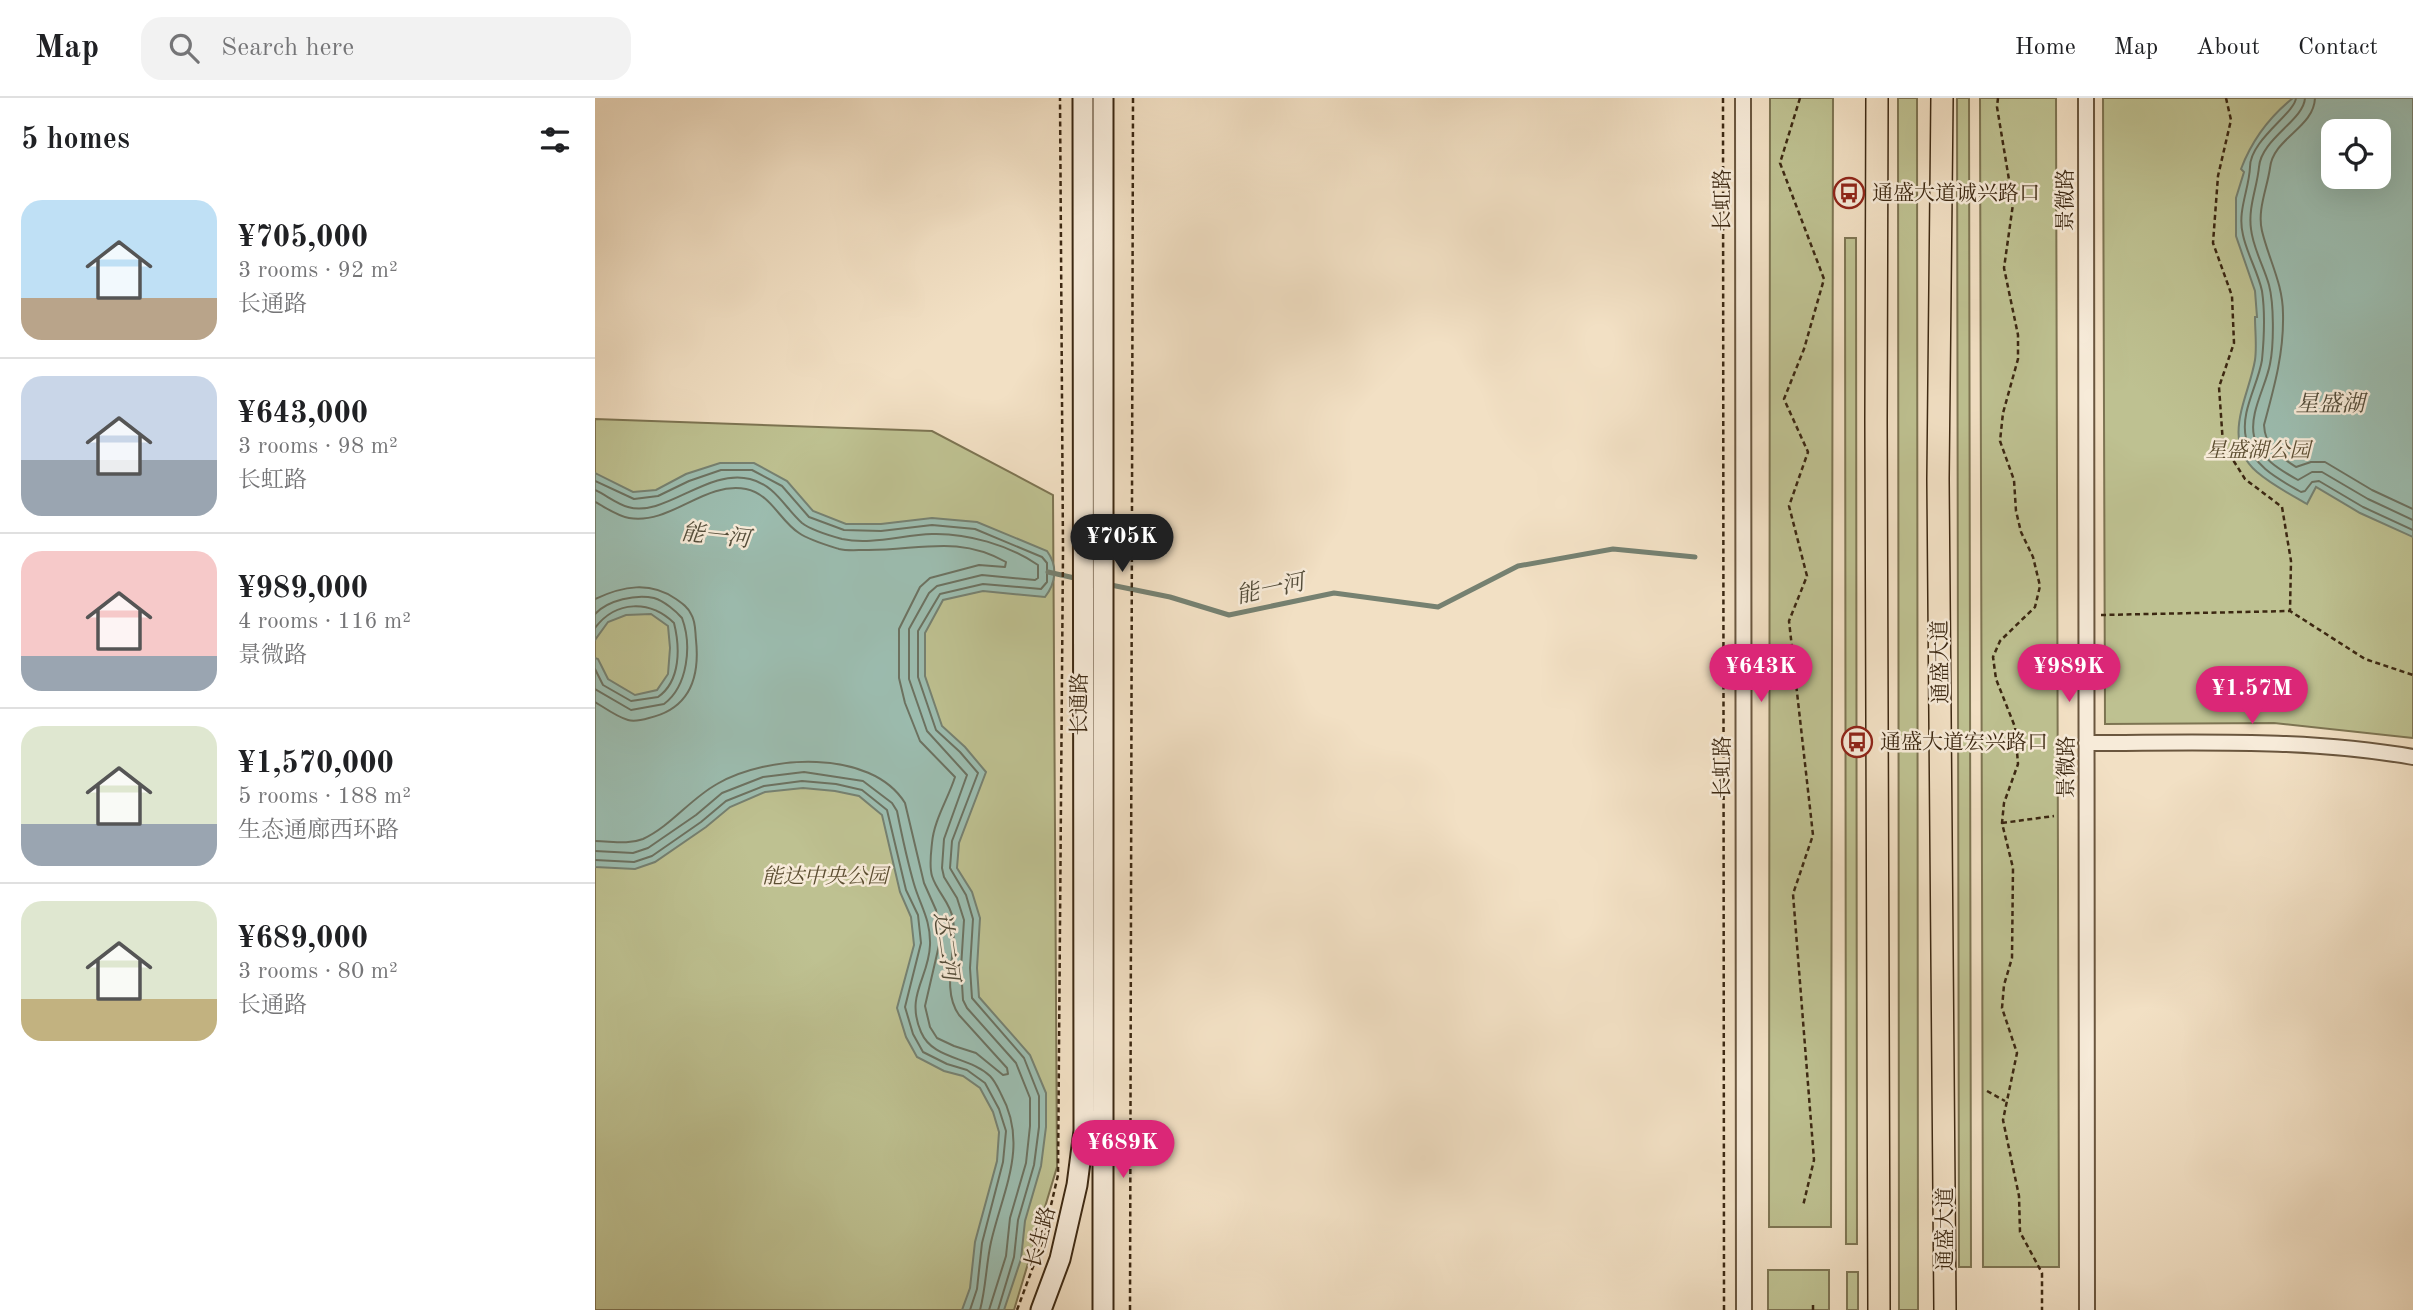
<!DOCTYPE html>
<html lang="en">
<head>
<meta charset="utf-8">
<style>
	:root { --surface:#fff; --page:#f2f2f2; --text:#202124; --muted:#757577; --line:#e0e0e0; --accent:#db2777 }
	body { margin:0; font-family:"Old Standard TT","Noto Serif SC",serif; background:var(--page); color:var(--text); height:100vh; display:flex; flex-direction:column; font-size:26px; white-space:nowrap }
	* { box-sizing:border-box; margin:0 }
	p { font-size:23px; color:var(--muted) }
	.icon { flex:none; width:38px; height:38px; fill:none; stroke:currentColor; stroke-width:2; stroke-linecap:round; stroke-linejoin:round }
	.map { position:relative; flex:1; overflow:hidden }
	.details { display:flex; flex-direction:column; background:var(--surface); width:595px }
	.details>* { flex:none }
	.tools { position:absolute; left:1726px; top:21px; display:grid; gap:14px }
	.tools a { display:grid; place-items:center; width:70px; height:70px; border-radius:14px; background:var(--surface); box-shadow:0 7px 28px #0002; font-size:35px }
	.price { position:absolute; translate:-50% -60px; padding:0 16px; border-radius:24px; background:var(--accent); color:#fff; font-size:23px; line-height:46px; filter:drop-shadow(0 2px 4px #0008) }
	.price::after { content:''; position:absolute; left:50%; top:42px; width:21px; height:16px; margin-left:-10px; background:inherit; clip-path:polygon(0 0,100% 0,50% 100%) }
	.price.current { background:#222; color:#fff }
	ul { padding:0; list-style:none }
	li { display:flex; align-items:center; gap:21px; height:175px; padding:0 21px }
	li+li { border-top:2px solid var(--line) }
	li span { display:grid; place-items:center; flex:none; width:196px; height:140px; border-radius:21px; color:#555 }
	li>.icon { margin-inline-start:auto }
	span .icon { width:84px; height:84px; fill:#fffc; stroke-width:1 }
	li b { font-size:30px }
	h2 { display:flex; justify-content:space-between; align-items:center; height:84px; padding:0 21px; font-size:30px }
	header { display:flex; align-items:center; gap:42px; box-sizing:border-box; height:98px; padding:0 35px; background:var(--surface); border-bottom:2px solid var(--line) }
	header strong { font-size:33px }
	nav { display:flex; gap:38px; margin-inline-start:auto; font-size:24px }
	.search { width:490px; height:63px; background:var(--page); display:flex; align-items:center; gap:18px; box-sizing:border-box; padding:0 24px; border-radius:21px; color:var(--muted); font-size:26px }
	main { display:flex; flex:1; min-height:0 }
	.map>svg:first-child { display:block }
	.green { fill:#bec191; stroke:#7d7452; stroke-width:2; fill-rule:evenodd }
	.water { fill:#9cbdb0; stroke:#768171; stroke-width:2; fill-rule:evenodd }
	.lines { fill:none; stroke-linecap:round; stroke-linejoin:round }
	.shore { stroke:#6c7261; stroke-width:2 }
	.stream { stroke:#768171; stroke-width:5 }
	.street-casing { stroke:#6a563e; stroke-width:18 }
	.secondary-casing { stroke:#3c2812; stroke-width:23 }
	.primary-casing { stroke:#3c2812; stroke-width:24 }
	.path { stroke:#3c2812; stroke-width:2.5; stroke-dasharray:5 3.5; stroke-linecap:butt }
	.street { stroke:#f7ebd9; stroke-width:14 }
	.secondary { stroke:#f7ebd9; stroke-width:19 }
	.primary { stroke:#f2e0c4; stroke-width:21 }
	.labels { text-anchor:middle; stroke-width:5; stroke-linejoin:round; paint-order:stroke }
	.poi-label { font-size:21px; fill:#3c2812; stroke:#f7ebd9; text-anchor:start }
	.street-label { font-size:21px; fill:#3c2812; stroke:#f7ebd9 }
	.park-label { font-size:21px; font-style:italic; fill:#5c4e32; stroke:#f7ebd9 }
	.water-label { font-size:23px; font-style:italic; fill:#544d3a; stroke:#f7ebd9 }
</style>
</head>
<body>
<header>
<strong>Map</strong>
<div class="search"><svg class="icon" aria-label="search" viewBox="0 0 24 24"><circle cx="10" cy="10" r="6"/><path d="M15 15l6 6"/></svg>Search here</div>
<nav><a>Home</a><a>Map</a><a>About</a><a>Contact</a></nav>
</header>
<main>
<section class="details">
<h2>5 homes<svg class="icon" aria-label="filters" viewBox="0 0 24 24"><path d="M4 7h16M4 17h16"/><circle cx="9" cy="7" r="2"/><circle cx="15" cy="17" r="2"/></svg></h2>
<ul>
<li><span style="background:linear-gradient(#bfe0f5 70%,#b9a48a 0)"><svg class="icon" aria-label="home" viewBox="0 0 24 24"><path d="M3 11l9-7 9 7M6 9v11h12V9"/></svg></span><div><b>¥705,000</b><p>3 rooms · 92 m²</p><p>长通路</p></div></li>
<li><span style="background:linear-gradient(#c9d6e8 60%,#9aa5b1 0)"><svg class="icon" aria-label="home" viewBox="0 0 24 24"><path d="M3 11l9-7 9 7M6 9v11h12V9"/></svg></span><div><b>¥643,000</b><p>3 rooms · 98 m²</p><p>长虹路</p></div></li>
<li><span style="background:linear-gradient(#f6c9c9 75%,#9aa5b1 0)"><svg class="icon" aria-label="home" viewBox="0 0 24 24"><path d="M3 11l9-7 9 7M6 9v11h12V9"/></svg></span><div><b>¥989,000</b><p>4 rooms · 116 m²</p><p>景微路</p></div></li>
<li><span style="background:linear-gradient(#dfe7d0 70%,#9aa5b1 0)"><svg class="icon" aria-label="home" viewBox="0 0 24 24"><path d="M3 11l9-7 9 7M6 9v11h12V9"/></svg></span><div><b>¥1,570,000</b><p>5 rooms · 188 m²</p><p>生态通廊西环路</p></div></li>
<li><span style="background:linear-gradient(#dfe7d0 70%,#c2b280 0)"><svg class="icon" aria-label="home" viewBox="0 0 24 24"><path d="M3 11l9-7 9 7M6 9v11h12V9"/></svg></span><div><b>¥689,000</b><p>3 rooms · 80 m²</p><p>长通路</p></div></li>
</ul>
</section>
<div class="map">
<svg width="1818" height="1212" viewBox="0 0 1818 1212">
	<rect width="100%" height="100%" fill="#f2e0c4"/>
	<filter id="stains"><feTurbulence type="fractalNoise" baseFrequency=".00286" numOctaves="4"/><feColorMatrix values="0 0 0 0 .2 0 0 0 0 .09 0 0 0 0 .02 0 0 0 .5 -.17"/></filter>
	<radialGradient id="worn" r=".72"><stop offset=".6" stop-color="#630" stop-opacity="0"/><stop offset="1" stop-color="#630" stop-opacity=".3"/></radialGradient>
	<path class="green" d="M1175,0H1238L1236,1129H1174Z
		M1303,0H1322L1323,1212H1304Z
		M1362,0H1374L1376,1169H1364Z
		M1385,0H1461L1464,1169H1388Z
		M1508,0H1818V640L1679,625L1510,626ZM1738,33H1783V79H1738Z
		M1250,140H1261L1262,1146H1251Z
		M0,321L337,333L458,397L462,1069L419,1212H0Z
		M1173,1172H1234V1212H1173Z
		M1252,1174H1263V1212H1252Z"/>
	<path class="water" d="M1698,0H1818V439L1765,415L1721,389L1712,406C1695,396 1677,387 1662,374C1625,342 1654,299 1660,262C1662,248 1660,233 1660,219H1662L1660,193L1641,138V100L1649,74L1646,71C1657,42 1673,20 1698,0ZM1783,33V79H1738V33Z
		M125,365H159L192,383L218,413L251,426H286L337,420L382,424L452,453C463,468 461,485 450,499L388,493L348,502L330,535V578L347,628L370,649L391,674L364,745L362,770L377,794L385,820L382,870L384,899L435,957L451,995V1029L446,1068L430,1123L426,1161L409,1212H367L375,1190L380,1144L402,1063L404,1034L398,1014L385,990L368,978L349,973L322,959L311,939L302,910L319,847L316,819L305,794L287,717L264,698L240,693L208,690L170,694L135,709L111,729L60,764L40,771L0,769V560L3,561L13,581L40,597L62,592L73,576L75,550L73,528L56,516L31,517L13,524L0,542V375L38,394L61,392L91,376Z"/>
	<g class="lines">
		<path class="shore" d="M1701,0C1700,15 1655,42 1655,69C1654,92 1642,113 1648,137C1652,156 1663,174 1667,193C1670,213 1669,241 1667,262C1663,287 1645,314 1651,340C1657,368 1683,381 1706,394L1710,393L1717,384L1724,383L1768,409L1818,432
			M1710,0C1709,22 1666,41 1664,69C1662,90 1653,109 1656,131C1658,150 1669,169 1674,187C1679,206 1679,246 1675,266C1671,288 1654,315 1659,338C1664,360 1685,372 1703,382L1717,374H1727L1773,401L1818,422
			M1720,0C1719,30 1678,40 1675,70C1672,91 1662,112 1667,133C1674,162 1688,186 1688,216C1689,255 1679,290 1669,327C1670,349 1684,358 1701,369L1716,364H1730L1777,392L1818,411
			M0,383L39,401L63,398L94,383L126,372H157L187,388L214,419L249,432L286,433L337,427L380,431L447,459L452,465V484L446,491L388,486L345,496L323,533V579L341,632L365,654L383,675L357,743L355,770L371,797L378,821L375,870L377,900L429,960L444,998V1029L439,1067L423,1122L419,1159L403,1212
			M0,392C11,397 22,406 33,409C69,420 113,370 155,381C180,387 190,410 207,425C216,432 236,438 247,441C277,447 307,437 337,436C372,435 414,447 443,467V480L440,482L387,477L342,488L334,495L314,531V581L332,633L372,677L349,741L347,770L349,779L362,800L369,822L366,870L368,902L372,910L421,965L435,1000V1028L431,1065L415,1120L411,1158L394,1212
			M0,404C10,409 22,418 34,420C76,427 109,383 151,391C176,396 185,423 204,435C214,442 231,447 244,451C252,453 262,452 270,452C322,453 362,436 411,464L410,469L384,467L335,480L325,489L304,531V580L310,605L325,643L360,679C353,701 339,722 337,745C336,755 334,768 337,778C342,794 355,804 358,821C363,852 345,890 364,917L412,970L413,976L408,977L381,955L359,948L342,940L335,929L330,908L345,843L341,812L329,785L310,705C276,650 171,657 122,686C95,701 76,728 48,741C33,747 16,743 0,743
			M0,501C28,488 55,483 81,501C87,505 93,509 96,516C101,524 100,533 101,542C105,580 94,611 54,620C47,622 40,624 33,622C22,619 10,610 0,604
			M0,516C13,502 41,496 59,500C69,503 81,513 87,520C97,547 93,588 69,606L36,612L0,591
			M0,530C21,502 55,502 79,525C85,549 86,583 63,599L36,603L8,587L0,571
			M0,753L38,755L53,750L101,717L127,695L168,679L209,674L268,683L297,705L302,713C307,738 312,762 319,786C325,807 336,822 335,847C334,880 310,897 326,934C338,962 374,958 395,978C400,983 403,990 406,996C434,1047 408,1092 396,1144C391,1167 391,1190 385,1212
			M0,762L39,764L57,758L106,724L131,703L169,688L207,683L241,686L267,692L292,712L311,792L323,817L326,845L310,909L318,936L328,954L352,966L372,972L390,985L404,1011L411,1033L408,1064L387,1145L382,1191L375,1212"/>
		<path class="stream" d="M453,474L484,481
			M511,486L575,499L634,517L739,495L843,509L923,468L1018,451L1100,459"/>
		<g class="street-casing">
			<path id="street" d="M1148,0L1149,1212
				M1491,0L1492,1212
				M1491,645C1600,645 1710,640 1818,659"/>
		</g>
		<g class="secondary-casing">
			<path id="secondary" d="M508,0V1212
				M446,1212L465,1161L482,1087L489,1033L488,0"/>
		</g>
		<g class="primary-casing">
			<path id="primary" d="M1282,0L1281,322L1284,1212
				M1347,0L1343,381L1350,1212"/>
		</g>
		<path class="path" d="M1128,0L1129,1212
			M1205,0L1185,65L1229,181L1209,251L1189,301L1213,354L1194,408L1212,478L1194,523L1218,737L1198,796L1219,1062L1208,1108
			M1403,0L1402,9L1418,106L1409,170L1423,237V261L1408,315L1405,343L1419,382L1421,413L1426,434L1438,459L1445,488L1440,509L1405,543L1398,559L1401,581L1420,629L1423,666L1409,705L1407,725L1418,770L1417,860L1409,887L1407,910L1422,955L1408,1022L1424,1098L1425,1134L1447,1175V1212
			M1631,0L1636,22L1623,78L1618,145L1637,198L1639,245L1624,289L1628,346L1650,381L1687,409L1696,463L1695,513
			M1506,517L1695,513L1770,561L1818,577
			M1407,725L1459,718
			M1392,993L1410,1003
			M422,1212L448,1142L463,1077L468,452L465,0
			M535,1212L538,0
			M1218,1212V1207"/>
		<use href="#street" class="street"/>
		<use href="#secondary" class="secondary"/>
		<use href="#primary" class="primary"/>
	</g>
	<defs>
		<g id="bus-ring" transform="scale(1.575)"><circle r="9.5" fill="#f7ebd9" stroke="#8f2418" stroke-width="1.5"/><path d="M-5-6H5V4H4V6H2V4H-2V6H-4V4H-5ZM-3.5-4V0h7V-4ZM-3.5 1.2v1.5H-2V1.2ZM2 1.2v1.5H3.5V1.2Z" fill="#8f2418"/></g>
	</defs>
	<g fill-rule="evenodd">
		<use href="#bus-ring" x="1254" y="95"/>
		<use href="#bus-ring" x="1262" y="644"/>
	</g>
	<g class="labels">
		<g class="poi-label">
			<text x="1277" y="102">通盛大道诚兴路口</text>
			<text x="1285" y="651">通盛大道宏兴路口</text>
		</g>
		<g class="street-label">
			<text transform="translate(1127 102) rotate(-90)" y="7">长虹路</text>
			<text transform="translate(1470 102) rotate(-90)" y="7">景微路</text>
			<text transform="translate(1345 564) rotate(-91)" y="7">通盛大道</text>
			<text transform="translate(484 606) rotate(-90)" y="7">长通路</text>
			<text transform="translate(1127 669) rotate(-90)" y="7">长虹路</text>
			<text transform="translate(1471 669) rotate(-90)" y="7">景微路</text>
			<text transform="translate(1350 1131) rotate(-90)" y="7">通盛大道</text>
			<text transform="translate(445 1139) rotate(-75)" y="7">长生路</text>
		</g>
		<g class="park-label">
			<text x="1663" y="359">星盛湖公园</text>
			<text x="230" y="785">能达中央公园</text>
		</g>
		<g class="water-label">
			<text x="1735" y="313">星盛湖</text>
			<text transform="translate(121 437) rotate(6)" y="8">能一河</text>
			<text transform="translate(675 490) rotate(-12)" y="8">能一河</text>
			<text transform="translate(352 848) rotate(82)" y="8">达二河</text>
		</g>
	</g>
	<rect width="100%" height="100%" filter="url(#stains)"/>
	<rect width="100%" height="100%" fill="url(#worn)"/>
</svg>
<div class="tools">
<a><svg class="icon" aria-label="locate" viewBox="0 0 24 24"><circle cx="12" cy="12" r="6"/><path d="M12 2v4M12 18v4M2 12h4M18 12h4"/></svg></a>
</div>
<b class="price current" style="left:527px;top:476px">¥705K</b>
<b class="price" style="left:1166px;top:606px">¥643K</b>
<b class="price" style="left:1474px;top:606px">¥989K</b>
<b class="price" style="left:1657px;top:628px">¥1.57M</b>
<b class="price" style="left:528px;top:1082px">¥689K</b>
</div>
</main>
</body>
</html>
